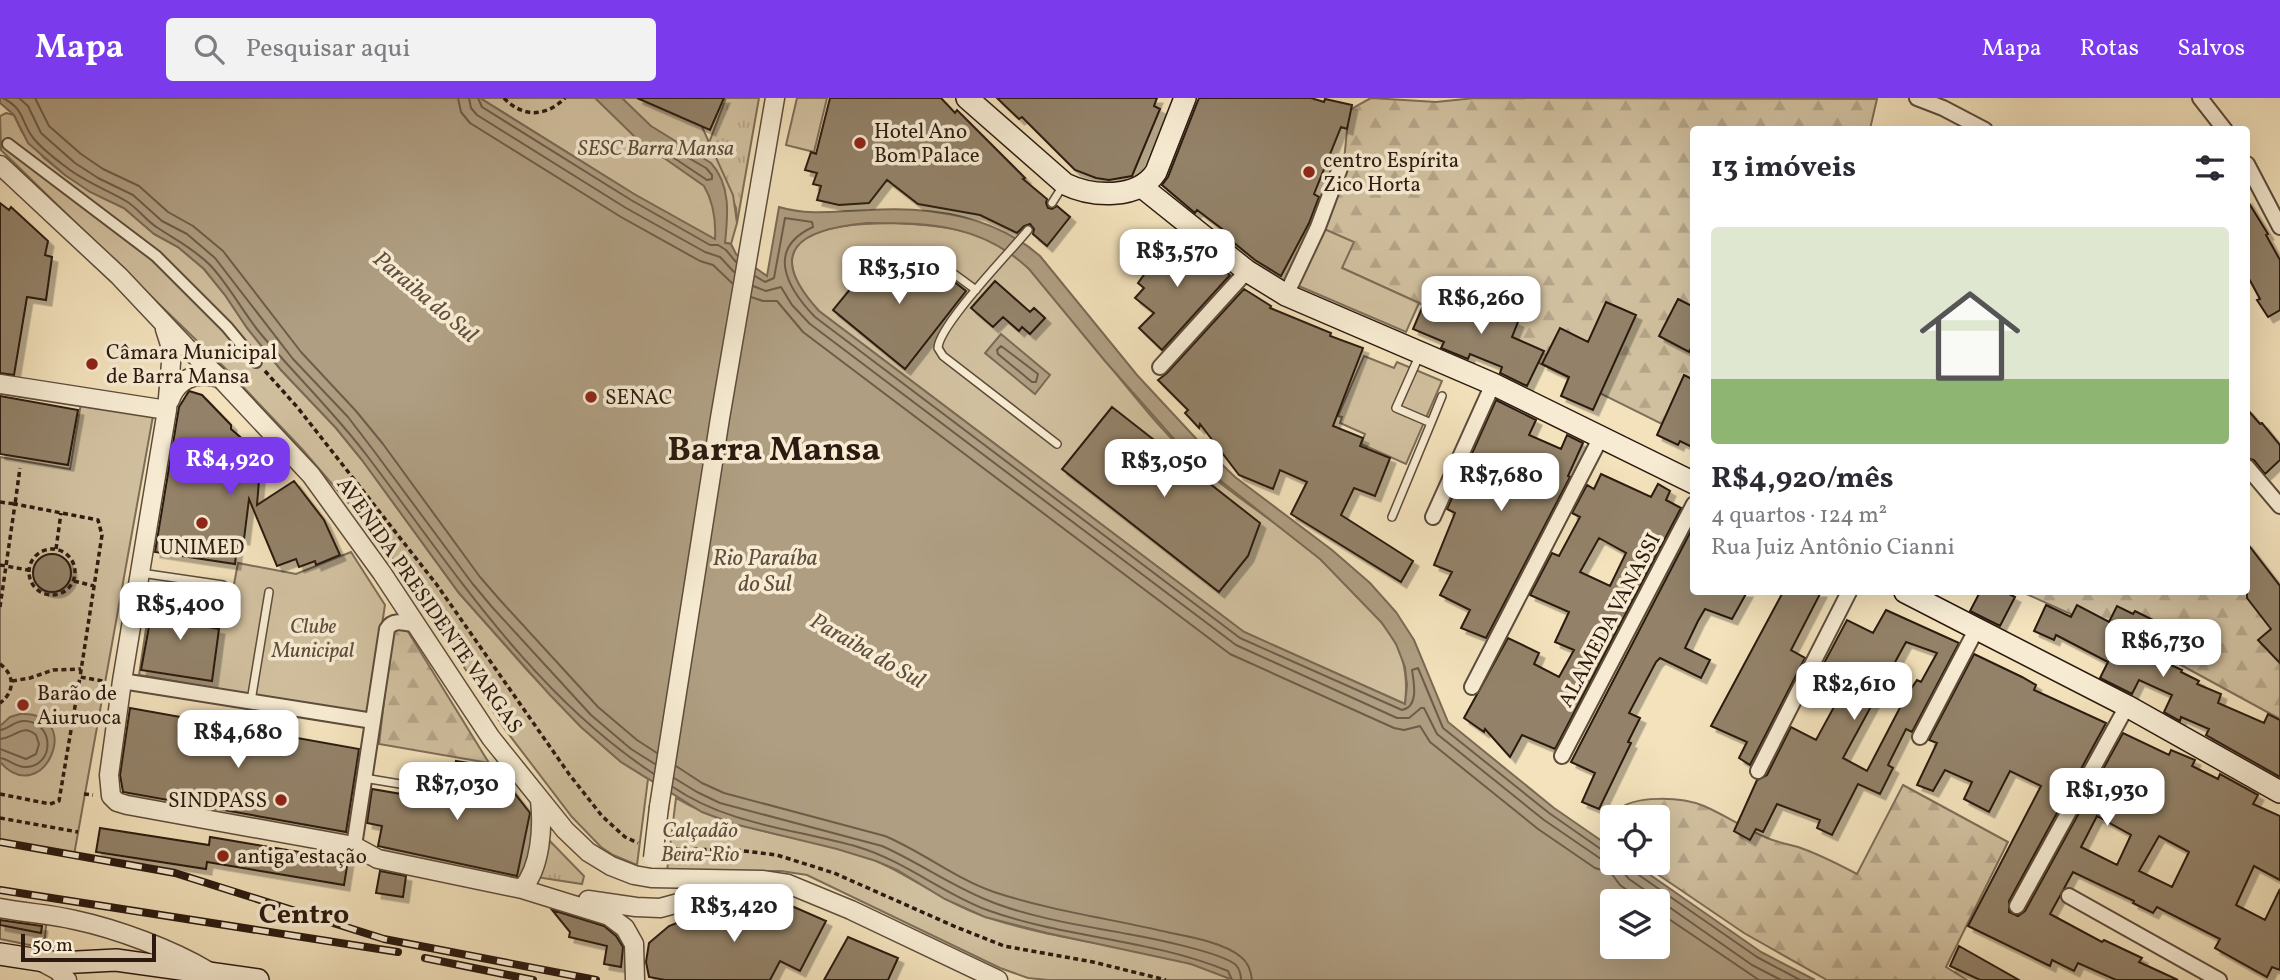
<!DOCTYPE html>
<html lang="pt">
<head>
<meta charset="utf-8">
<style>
	:root { --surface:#fff; --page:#f2f2f3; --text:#2b2b33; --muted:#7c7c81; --line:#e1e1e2; --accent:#7c3aed }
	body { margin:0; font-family:Vollkorn,serif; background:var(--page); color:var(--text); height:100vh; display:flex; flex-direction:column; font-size:26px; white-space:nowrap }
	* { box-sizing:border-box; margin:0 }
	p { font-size:23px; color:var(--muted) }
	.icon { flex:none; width:38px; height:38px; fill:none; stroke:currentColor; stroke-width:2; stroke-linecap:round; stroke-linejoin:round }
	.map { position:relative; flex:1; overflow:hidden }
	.details { position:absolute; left:1690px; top:28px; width:560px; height:469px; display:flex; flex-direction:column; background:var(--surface); border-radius:7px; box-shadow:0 7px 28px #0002 }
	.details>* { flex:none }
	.tools { position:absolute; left:1600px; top:707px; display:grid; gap:14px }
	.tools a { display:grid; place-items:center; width:70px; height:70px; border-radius:7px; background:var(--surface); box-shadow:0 7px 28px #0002; font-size:35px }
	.scale { position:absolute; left:21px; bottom:18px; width:135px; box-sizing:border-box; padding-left:7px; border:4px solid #2c1a10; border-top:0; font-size:19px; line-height:24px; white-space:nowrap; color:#2c1a10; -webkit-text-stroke:5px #f7ecd3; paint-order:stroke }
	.price { position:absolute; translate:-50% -60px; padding:0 16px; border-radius:14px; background:#fff; color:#222; font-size:23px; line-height:46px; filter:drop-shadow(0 2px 4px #0008) }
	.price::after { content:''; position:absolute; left:50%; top:42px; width:21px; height:16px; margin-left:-10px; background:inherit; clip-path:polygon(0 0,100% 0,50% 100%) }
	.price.active { background:var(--accent); color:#fff }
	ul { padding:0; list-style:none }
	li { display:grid; align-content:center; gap:14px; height:371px; padding:0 21px }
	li+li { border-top:2px solid var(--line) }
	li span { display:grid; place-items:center; height:217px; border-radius:7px; color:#555 }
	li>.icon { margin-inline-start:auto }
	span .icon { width:126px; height:126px; fill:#fffc; stroke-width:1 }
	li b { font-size:30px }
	h2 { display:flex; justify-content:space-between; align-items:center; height:84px; padding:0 21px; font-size:30px }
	header { display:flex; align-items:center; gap:42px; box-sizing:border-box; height:98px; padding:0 35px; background:var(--accent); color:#fff }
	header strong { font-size:33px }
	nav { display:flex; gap:38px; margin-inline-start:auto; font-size:24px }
	.search { width:490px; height:63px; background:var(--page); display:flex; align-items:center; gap:18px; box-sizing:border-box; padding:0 24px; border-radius:7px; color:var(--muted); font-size:26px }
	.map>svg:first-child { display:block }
	.grass { fill:url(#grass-tufts); stroke:#7e6d58; stroke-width:2 }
	.forest { fill:url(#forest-firs); stroke:#7e6d58; stroke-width:2 }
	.park { fill:#d1c09f; stroke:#7e6d58; stroke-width:2 }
	.water { fill:#af9e82; stroke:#7b6954; stroke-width:2; fill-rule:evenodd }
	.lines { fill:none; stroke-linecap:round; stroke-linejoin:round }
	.shore { stroke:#6e5c49; stroke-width:2 }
	.building { fill:#938269; stroke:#2c1a10; stroke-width:2; fill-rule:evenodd; filter:url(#shadow) }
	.service-casing { stroke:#5e4c3b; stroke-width:10 }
	.pedestrian-casing { stroke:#5e4c3b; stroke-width:14 }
	.minor-casing { stroke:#5e4c3b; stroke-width:18 }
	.tertiary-casing { stroke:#5e4c3b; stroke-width:21 }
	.secondary-casing { stroke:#2c1a10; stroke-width:24 }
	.path { stroke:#2c1a10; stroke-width:3.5; stroke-dasharray:5 3.5; stroke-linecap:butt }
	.service { stroke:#f7ecd3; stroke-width:7 }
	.pedestrian { stroke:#f7ecd3; stroke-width:10 }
	.minor { stroke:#f7ecd3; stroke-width:14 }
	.tertiary { stroke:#f7ecd3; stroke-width:18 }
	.secondary { stroke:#f7ecd3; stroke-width:21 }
	.rail-casing { stroke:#2c1a10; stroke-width:8 }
	.rail { stroke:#f7ecd3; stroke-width:5; stroke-dasharray:16; stroke-linecap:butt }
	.tertiary-bridge-casing { stroke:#5e4c3b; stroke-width:21; stroke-linecap:butt }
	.tertiary-bridge { stroke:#f7ecd3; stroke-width:18 }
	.poi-dot { fill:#8f2418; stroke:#f7ecd3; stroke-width:2.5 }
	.labels { text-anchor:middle; stroke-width:7; stroke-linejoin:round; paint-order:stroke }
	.poi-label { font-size:21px; fill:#2c1a10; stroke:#f7ecd3; text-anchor:start }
	.park-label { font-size:21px; font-style:italic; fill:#5e4c3b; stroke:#f7ecd3 }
	.street-label { font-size:21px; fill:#2c1a10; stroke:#f7ecd3 }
	.water-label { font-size:23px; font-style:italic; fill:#604f3e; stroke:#f7ecd3 }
	.district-label { font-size:28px; font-weight:bold; fill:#2c1a10; stroke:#f7ecd3 }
	.town-label { font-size:35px; font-weight:bold; fill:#2c1a10; stroke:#f7ecd3 }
</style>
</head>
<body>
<header>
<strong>Mapa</strong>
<div class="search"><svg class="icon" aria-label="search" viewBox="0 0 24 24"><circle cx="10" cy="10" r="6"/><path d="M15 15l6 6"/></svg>Pesquisar aqui</div>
<nav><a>Mapa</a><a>Rotas</a><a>Salvos</a></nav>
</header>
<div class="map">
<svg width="2280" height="882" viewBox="0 0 2280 882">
	<defs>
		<pattern id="grass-tufts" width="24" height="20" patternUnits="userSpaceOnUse" patternTransform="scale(1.75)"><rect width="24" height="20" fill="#d1c09f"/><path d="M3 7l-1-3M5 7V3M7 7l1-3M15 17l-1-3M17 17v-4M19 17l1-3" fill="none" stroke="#b4a488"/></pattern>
		<pattern id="forest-firs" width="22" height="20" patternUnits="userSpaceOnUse" patternTransform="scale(1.75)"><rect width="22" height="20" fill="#d1c09f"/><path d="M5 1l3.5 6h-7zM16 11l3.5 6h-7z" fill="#b4a488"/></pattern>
		<filter id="shadow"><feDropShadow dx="5.5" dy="5.5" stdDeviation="0" flood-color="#0004"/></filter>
	</defs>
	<rect width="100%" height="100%" fill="#f3e2bc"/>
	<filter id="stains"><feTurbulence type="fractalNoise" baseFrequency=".00286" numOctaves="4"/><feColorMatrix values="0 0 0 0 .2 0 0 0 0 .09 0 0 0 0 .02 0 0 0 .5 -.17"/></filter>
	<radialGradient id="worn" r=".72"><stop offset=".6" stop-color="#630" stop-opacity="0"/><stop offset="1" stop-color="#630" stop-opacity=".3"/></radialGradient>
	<path class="grass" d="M726,0H759L737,125L736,110L709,45Z
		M544,737L584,778L582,786L536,779Z"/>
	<path class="forest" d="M1371,0L1436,4L1475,0L1877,1L1870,31L1694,32V342L1419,205L1342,170L1322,130L1343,73L1349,12Z
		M2022,494H2247L2280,496V621L2170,561Z
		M395,531L407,532L489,665L379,646L392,535Z
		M1903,687L2008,744L1946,869L1967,882H1827L1744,835L1641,765H1657V719H1612V743C1606,733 1606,723 1615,714C1633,696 1682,699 1704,708C1725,717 1745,731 1767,740C1777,744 1787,746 1798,749C1819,756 1838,766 1857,776Z"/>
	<path class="park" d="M480,0H689L733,97L737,125L731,146L715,142L634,96Z
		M797,0H827L814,54L786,47Z
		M6,15L14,17L22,34L44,60L65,77L101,99L124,110L154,136L178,149L204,171L225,197L247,230L281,272L336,330L362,362L459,495L527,572L581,629L621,664L648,681L637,767L613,757L601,749L572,719L504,630L389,455L364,423L302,351L229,274L1,52L0,18Z
		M894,125C930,127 969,129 1001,148C1035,169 1059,207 1084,237C1118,277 1150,321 1188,357C1220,388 1258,412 1293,439C1328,466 1364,499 1390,536C1405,557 1408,581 1405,606L1244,534L819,213C749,136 830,125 894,125Z
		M1322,130L1354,144L1342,170L1419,205L1406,234L1294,186Z
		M1364,258L1394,270L1397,264L1442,283L1406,366L1361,346L1365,336L1340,325L1342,319L1338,318Z
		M81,305L153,318L74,757L0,744V359L70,371Z
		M351,454L385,507L368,617L139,577L148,518L226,529L238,465L296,476Z
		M676,700C732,734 797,737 858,756C904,771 941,804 986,819C1052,841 1122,847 1188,865C1204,870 1218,876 1233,882H1048L1028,880L1000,870L807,777L781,773H667Z
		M0,808L47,817L44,850L0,841Z"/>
	<path class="water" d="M0,0H480L634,96L715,141C716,122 714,105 704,88L637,41L595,0H622L651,28L711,65C731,87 728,117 725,145L731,146L736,156L767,178L779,109C809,118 838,113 869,112C930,108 993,117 1040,158L1137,277L1202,347L1235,379L1332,452L1370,485L1396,514L1414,542L1448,624L1554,710L1612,750V765H1633L1761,854L1815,882H1233L1191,866L1047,835L985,819L945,801L897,772L876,763L837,751L734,726L702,714L621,664L581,629L550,597L459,495L362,362L336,330L281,272L247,230L225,197L204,171L178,149L154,136L124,110L90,94L65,77L28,45L14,17L0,5ZM867,125C930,125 981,126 1029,171L1105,263L1189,358L1320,461L1382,525L1396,546L1405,569L1407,587L1405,606L1244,534L819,213C763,152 801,131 867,125ZM1612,803H1657V849H1612Z
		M1001,236L1050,277L1035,296L985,255Z
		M20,616C87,613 43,713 0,664V628L10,619Z"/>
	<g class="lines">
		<path class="shore" d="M3,0C25,11 21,25 34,41C44,53 58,63 70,72C88,85 107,92 126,103C138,110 146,123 158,130C176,142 194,151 210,167C229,187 242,213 260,235C295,277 335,315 368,359C453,471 533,597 654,676
			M19,0L28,8L41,35L75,65L98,80L133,97L162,123L187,136L215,160L293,261L348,319L374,353L472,485L492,509L591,617L631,651L655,666
			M35,0L49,28L81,56L103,71L139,88L168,114L193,128L223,153L301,254L356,313L383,346L480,479L500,502L598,609L637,642L657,655
			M458,0L461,14L470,25L621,119L700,163L713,167L732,185
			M469,0L471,10L477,17L626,110L705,154L720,159L734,174
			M478,0L482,9L631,102L710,147H718L726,152L736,164
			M668,48L706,70L712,77V81L707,82L665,54L664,49Z
			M755,178L765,184L774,180L785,120L812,124L813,129C765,151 787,190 815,219L1240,540L1402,612C1419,609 1414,585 1412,572L1418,570L1443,630L1549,715L1605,754L1612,755
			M753,188L766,193L781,189L792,207L810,226L1236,547L1397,620H1409L1421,610H1424L1437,636L1544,722L1601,761L1612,764
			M751,199L763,203H777L803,234L1230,556L1394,630L1404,632L1420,628L1430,644L1538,731L1595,770L1611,775L1620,787L1642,803
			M1001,248L1038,276L1036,284H1032L998,256L997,252Z
			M0,632C9,631 15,622 25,623C55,624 55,669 25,669C15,669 9,661 0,660
			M0,641C15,640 22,625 36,637L39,646L36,656L26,661L0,651
			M676,668L702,685L724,695L885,738C923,754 956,781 994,794C1051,813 1113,821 1171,835C1191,839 1225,845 1241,859C1249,865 1251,873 1252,882
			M674,680L697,694L720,705L882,748C918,764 950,787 987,802C1027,819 1084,828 1128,836C1150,840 1221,854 1236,867C1240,872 1241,876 1241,882
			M673,689C728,727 796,731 858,749C905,763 942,795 987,812C1065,840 1151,841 1228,873L1232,882
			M1621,765L1623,774L1629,781L1752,867L1781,882
			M1630,765L1633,773L1757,859L1800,882
			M1657,813L1759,882"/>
	</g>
	<path class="building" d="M637,0H724L710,32Z
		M830,0H941L955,15L957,12L1025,80L1023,81L1047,101L1046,105L1048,110L1052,111L1057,108L1070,119L1047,148L1033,136L1034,131L1030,126L1024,128L1017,135L980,117L918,106L887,82L869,105L839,107L817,102L821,88L813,86L817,75L805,72L811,54L816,56Z
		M997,0H1157L1154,8L1160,11L1132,78L1109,82L1096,80L1075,72L1022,19L1019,21Z
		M1199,0H1311L1324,4L1325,1L1352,7L1347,31L1341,29L1314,96L1319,99L1309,125L1281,178L1255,162L1228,140L1230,137L1197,112L1195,115L1162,87L1168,79Z
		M2247,102L2268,136L2266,137L2280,162V212L2268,219L2257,202L2260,201L2247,177Z
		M0,105L9,112L11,109L48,143L45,157L52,159L46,202L27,199L14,277L0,275Z
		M1180,136L1230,177L1162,252L1139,230L1154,215L1135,200L1144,190L1138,185L1154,163Z
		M882,152L916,180L929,164L966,193L905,271L833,212Z
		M995,183L1030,214L1034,210L1045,220L1030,236L1022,229L1019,233L1003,219L993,229L971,210Z
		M1244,191L1271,208L1270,210L1331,235L1330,238L1363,250L1333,328L1363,340L1360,348L1390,360L1375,398L1354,390L1341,417L1413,463L1401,484L1291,416L1307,384L1280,372L1273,391L1239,377L1200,326L1199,330L1185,315L1188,312L1158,282L1167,275Z
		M1473,193L1494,201L1490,212L1518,224L1512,239L1544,253L1527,288L1500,275L1502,269L1470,256L1468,261L1441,250L1444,244L1413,231L1424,205L1442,213L1446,204L1458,209L1460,205L1467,207Z
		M1678,201L1694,209V245L1689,254L1659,238Z
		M1606,204L1636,217L1593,312L1561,298L1569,279L1542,266L1560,230L1588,244Z
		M1684,277L1694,282V350L1680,343L1678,347L1657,337Z
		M189,293L202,297L231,327V331L261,357L257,407L294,383L324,422L340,457L316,467L315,463L299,469L296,461L277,468L249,401L244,441L238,440L235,466L155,454L179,309Z
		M0,298L78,312L68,367L0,356Z
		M1496,302L1536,322L1529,337L1561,351L1567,337L1583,345L1568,378L1570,379L1486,540L1461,530L1470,512L1440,497L1452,474L1434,467L1455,415L1447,411Z
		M1112,309L1260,425L1248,458L1219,494L1062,371Z
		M2247,311L2260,326L2262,325L2280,347V362L2265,376L2254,362L2247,360Z
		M1601,376L1651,399L1658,386L1670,393L1666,402L1681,410L1555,651L1522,637L1510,659L1485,631L1484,634L1464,620L1508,540L1539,555L1534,566L1559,579L1574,552L1555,544L1569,514L1530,497L1552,455L1559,458L1580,419L1572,415L1587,387L1594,391ZM1599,440L1626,455L1610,488L1580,474Z
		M1694,427V494H1747L1732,521L1705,511L1698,523L1685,550L1710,562L1701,580L1660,560L1656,564L1629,615L1640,620L1628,644L1631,645L1599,711L1582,704L1595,675L1571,664Z
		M2247,445L2280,488V565L2258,542L2271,531L2247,500Z
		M33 475a19 19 0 1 1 38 0a19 19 0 1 1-38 0Z
		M1783,494H1821L1791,552L1805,560L1750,667L1739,660L1747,644L1711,628Z
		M1980,494H2005L2015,499L2000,528L1970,513Z
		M154,501L200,508L197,527L219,531L212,583L141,572Z
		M2046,507L2071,519L2077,507L2109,524L2117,508L2133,516L2135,513L2155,523L2146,542L2156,546L2151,558L2182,572L2181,574L2199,583L2197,586L2221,596L2218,605L2264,625L2268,616L2280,622V679L2206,637L2209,631L2181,619L2180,623L2164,614L2172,597L2139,582L2132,596L2100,580L2108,564L2056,537L2054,542L2034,533Z
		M1886,512L1959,545L1912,634L1906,631L1888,667L1893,670L1880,696L1858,686L1832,737L1817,730L1820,722L1777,706L1763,734L1756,731L1750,742L1734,733L1757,682L1767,677L1791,629L1816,642L1840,598L1814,584L1847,522L1873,535ZM1906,544L1937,555L1921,584L1917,582L1906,598L1867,673L1843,660Z
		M1974,556L2022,579L2036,587L2034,592L2106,625L2009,803V814L2018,818L2025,813L2123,635L2169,657L2171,652L2195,662L2192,668L2218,681L2220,676L2258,697L2253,706L2280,718V782L2254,768L2236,807L2265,822L2280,791V872L2272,869L2267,879L2215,850L2220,841L2157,809L2153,815L2133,805L2134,803L2073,774L2050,816L2102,844L2104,842L2142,860L2139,864L2178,882H2116L2078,865L2074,873L2052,862L2050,868L1968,828L2041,688L2010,673L1989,714L1964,701L1972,684L1945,672L1933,693L1917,687L1937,645L1929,642ZM2097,718L2131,737L2117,767L2081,749ZM2159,738L2189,754L2172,789L2139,773Z
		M130,610L359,651L346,734L123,694L120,677Z
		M456,663L494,669L530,715L517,778L378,748L382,728L367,725L372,691L448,704Z
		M100,730L209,747L210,739L348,762L344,787L207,764L206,771L96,754Z
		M380,773L406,778L403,799L376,795Z
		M760,804L785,805L826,823L800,873L780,863L770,882H665L649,879L646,864L649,845L669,828L707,813Z
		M552,812L604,828L616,838L623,849L621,869L604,866L607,848L569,839L570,834Z
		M0,822L42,828L41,835L0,827Z
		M848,839L898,860L888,882H824Z
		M1959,848L2019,882H1980L1950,868Z"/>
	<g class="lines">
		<g class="service-casing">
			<path id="service" d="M1052,105L1064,86
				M1028,132C1011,153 939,227 938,250L943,258L1057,346
				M935,162L976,192
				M1431,325L1442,298
				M1392,419L1431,325L1396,310L1420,256
				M141,475L223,487
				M251,603L269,494
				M364,680L442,693"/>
		</g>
		<g class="pedestrian-casing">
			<path id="pedestrian" d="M8,46L156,158L227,229L256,264"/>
		</g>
		<g class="minor-casing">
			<path id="minor" d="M1917,0L1943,10L1985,32
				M2200,0L2225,32
				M2247,66L2280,129
				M1286,197L1318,129L1340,70
				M1160,269L1247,173
				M2247,369L2280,408
				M1433,419L1493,286
				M122,583L373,623
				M1472,589L1601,339
				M1920,639L1976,532
				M1562,658L1694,406
				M1758,673L1849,494
				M354,748L387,531C393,520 406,525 417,527
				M2069,798L2219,882
				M2017,808L2127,608"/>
		</g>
		<g class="tertiary-casing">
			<path id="tertiary" d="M0,67L119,178L186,249L224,284L311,377L382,475L491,640L565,732L588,754L611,768L634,777L651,780L762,782L788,786L851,812L998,882
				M165,231L172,253L167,312L122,583L109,677L111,698L117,704L127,707L354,748L378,761L522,791L609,818L625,830L634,846L635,882
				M0,286L167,312
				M170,302C178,279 197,274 220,280
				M659,709L720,320L775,0
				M522,791C541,769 543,729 540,702
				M588,802L636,809L660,810L742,788
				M0,810C25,815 51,816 75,822C117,831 171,851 208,873
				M42,864L57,872L67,882"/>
		</g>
		<g class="secondary-casing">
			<path id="secondary" d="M967,0L1065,86C1092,99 1138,102 1156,74L1185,0
				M1142,89L1247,173L1286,197L1493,286L1694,385
				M1905,494L2127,608L2280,694
				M0,856L58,865L116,862L258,882"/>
		</g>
		<path class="path" d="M504,0C523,20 546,19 565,0
			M265,273L298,310L437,487L569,676L602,718L625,739L638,745
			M0,404L15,406L20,370
			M29 474a23 23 0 1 1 46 0a23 23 0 1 1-46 0Z
			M56,451L61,415
			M0,467L28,472
			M74,483L94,488
			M0,509L15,406L98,422L102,437L80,579
			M0,566C15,577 15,594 0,605
			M12,583L30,580L53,572L81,571
			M0,696L50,706L59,703L80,579L103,583
			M84,696L93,697
			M0,720L78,734
			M676,751L736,752L777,757L834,775L956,829L1004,848L1093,864L1166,882"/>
		<use href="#service" class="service"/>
		<use href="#pedestrian" class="pedestrian"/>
		<use href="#minor" class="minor"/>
		<use href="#tertiary" class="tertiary"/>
		<use href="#secondary" class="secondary"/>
		<g class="rail-casing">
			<path id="rail" d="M0,744L175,775L384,841L596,882
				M0,792L398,854
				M425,860L533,882"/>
		</g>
		<use href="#rail" class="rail"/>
		<g class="tertiary-bridge-casing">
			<path id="tertiary-bridge" d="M653,760L659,709"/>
		</g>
		<use href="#tertiary-bridge" class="tertiary-bridge"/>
	</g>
	<g class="poi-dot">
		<circle cx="860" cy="45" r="7"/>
		<circle cx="1309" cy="74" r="7"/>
		<circle cx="92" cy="266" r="7"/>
		<circle cx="591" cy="299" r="7"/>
		<circle cx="202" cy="425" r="7"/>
		<circle cx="23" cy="607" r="7"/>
		<circle cx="281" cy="702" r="7"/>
		<circle cx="223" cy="758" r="7"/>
	</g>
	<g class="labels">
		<g class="poi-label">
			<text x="874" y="40">Hotel Ano<tspan x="874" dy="24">Bom Palace</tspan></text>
			<text x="1323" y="69">centro Espírita<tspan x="1323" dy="24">Zico Horta</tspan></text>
			<text x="106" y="261">Câmara Municipal<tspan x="106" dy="24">de Barra Mansa</tspan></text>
			<text x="605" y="306">SENAC</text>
			<text x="202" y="456" text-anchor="middle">UNIMED</text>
			<text x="37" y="602">Barão de<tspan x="37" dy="24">Aiuruoca</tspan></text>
			<text x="267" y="709" text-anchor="end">SINDPASS</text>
			<text x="237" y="765">antiga estação</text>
		</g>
		<g class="park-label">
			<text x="656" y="57">SESC Barra Mansa</text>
			<text x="313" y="535">Clube<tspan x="313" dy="24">Municipal</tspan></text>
			<text x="700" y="739">Calçadão<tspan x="700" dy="24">Beira-Rio</tspan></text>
		</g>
		<g class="street-label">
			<text transform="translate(430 507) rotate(55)" y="7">AVENIDA PRESIDENTE VARGAS</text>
			<text transform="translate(1609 522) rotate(-62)" y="7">ALAMEDA VANASSI</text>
		</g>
		<g class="water-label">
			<text transform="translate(426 198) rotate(40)" y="8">Paraiba do Sul</text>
			<text x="765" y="467">Rio Paraíba<tspan x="765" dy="26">do Sul</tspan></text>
			<text transform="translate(868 552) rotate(30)" y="8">Paraiba do Sul</text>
		</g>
		<g class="district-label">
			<text x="304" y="825">Centro</text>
		</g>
		<g class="town-label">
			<text x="774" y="362">Barra Mansa</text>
		</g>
	</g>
	<rect width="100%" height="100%" filter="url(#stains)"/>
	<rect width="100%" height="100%" fill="url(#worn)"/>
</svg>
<div class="tools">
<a><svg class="icon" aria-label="locate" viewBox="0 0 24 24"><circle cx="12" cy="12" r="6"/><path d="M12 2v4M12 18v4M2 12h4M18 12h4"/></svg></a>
<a><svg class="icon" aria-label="layers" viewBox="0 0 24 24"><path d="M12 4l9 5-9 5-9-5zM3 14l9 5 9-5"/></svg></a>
</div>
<div class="scale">50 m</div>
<b class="price" style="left:1177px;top:191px">R$3,570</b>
<b class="price" style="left:899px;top:208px">R$3,510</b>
<b class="price" style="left:1481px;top:238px">R$6,260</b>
<b class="price active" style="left:230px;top:399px">R$4,920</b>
<b class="price" style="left:1164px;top:401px">R$3,050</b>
<b class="price" style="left:1501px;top:415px">R$7,680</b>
<b class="price" style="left:180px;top:544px">R$5,400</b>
<b class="price" style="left:2163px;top:581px">R$6,730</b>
<b class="price" style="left:1854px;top:624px">R$2,610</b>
<b class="price" style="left:238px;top:672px">R$4,680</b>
<b class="price" style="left:457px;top:724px">R$7,030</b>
<b class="price" style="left:2107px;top:730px">R$1,930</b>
<b class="price" style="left:734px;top:846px">R$3,420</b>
<section class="details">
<h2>13 imóveis<svg class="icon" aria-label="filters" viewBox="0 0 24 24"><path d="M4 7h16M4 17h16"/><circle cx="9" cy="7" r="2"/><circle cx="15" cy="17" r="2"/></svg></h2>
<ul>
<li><span style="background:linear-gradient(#dfe7d0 70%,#8fb573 0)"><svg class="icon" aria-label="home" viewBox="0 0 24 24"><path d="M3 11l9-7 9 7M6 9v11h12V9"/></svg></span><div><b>R$4,920/mês</b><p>4 quartos · 124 m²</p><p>Rua Juiz Antônio Cianni</p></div></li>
</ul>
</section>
</div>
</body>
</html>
